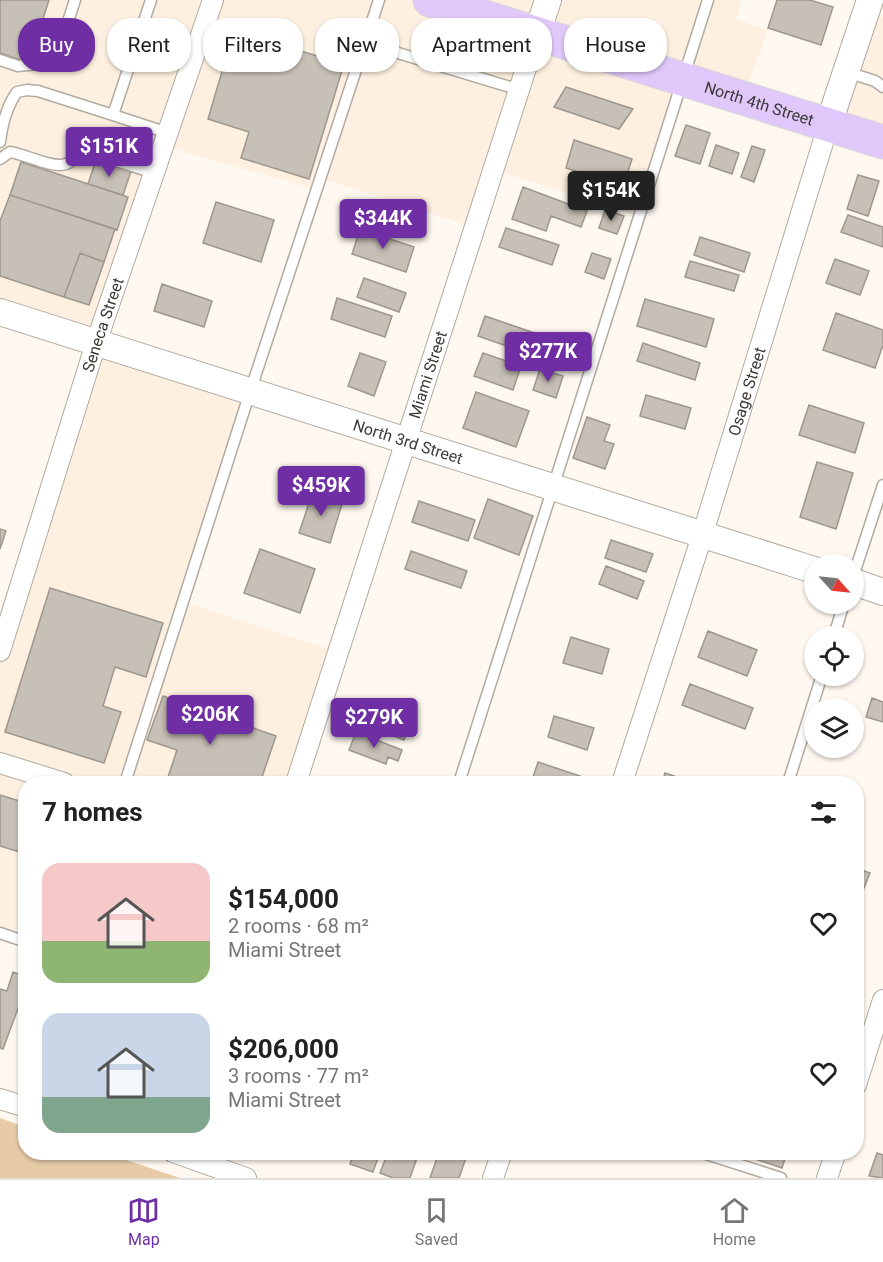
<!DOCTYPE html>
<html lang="en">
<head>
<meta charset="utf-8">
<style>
	:root { --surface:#fff; --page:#f2f2f2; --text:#222; --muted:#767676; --line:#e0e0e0; --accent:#6f2ea3 }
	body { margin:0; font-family:Roboto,sans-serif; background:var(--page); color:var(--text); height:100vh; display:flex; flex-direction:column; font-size:22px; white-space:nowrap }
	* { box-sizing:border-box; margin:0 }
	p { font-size:20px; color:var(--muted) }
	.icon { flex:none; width:33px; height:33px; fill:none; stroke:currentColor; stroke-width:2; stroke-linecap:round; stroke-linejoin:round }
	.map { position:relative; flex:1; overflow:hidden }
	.side { position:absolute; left:18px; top:776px; width:846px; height:384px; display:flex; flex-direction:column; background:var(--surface); border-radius:24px; box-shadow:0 2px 4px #0004 }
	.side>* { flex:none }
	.guide { position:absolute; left:18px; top:18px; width:848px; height:54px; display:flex; gap:12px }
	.needle { width:39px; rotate:117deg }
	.controls { position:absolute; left:804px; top:554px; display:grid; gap:12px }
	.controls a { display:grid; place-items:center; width:60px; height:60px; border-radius:50%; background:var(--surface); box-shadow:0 2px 4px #0004; font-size:30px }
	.price { position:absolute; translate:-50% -51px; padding:0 14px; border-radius:6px; background:var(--accent); color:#fff; font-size:20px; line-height:39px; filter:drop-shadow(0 2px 3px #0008) }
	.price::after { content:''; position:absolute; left:50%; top:36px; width:18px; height:14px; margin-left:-9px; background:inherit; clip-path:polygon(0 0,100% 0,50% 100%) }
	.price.active { background:#222; color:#fff }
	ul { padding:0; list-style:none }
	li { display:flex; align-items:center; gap:18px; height:150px; padding:0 24px }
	li span { display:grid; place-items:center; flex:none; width:168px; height:120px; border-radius:18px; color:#555 }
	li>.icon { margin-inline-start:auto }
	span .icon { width:72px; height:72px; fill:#fffc; stroke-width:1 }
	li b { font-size:26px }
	h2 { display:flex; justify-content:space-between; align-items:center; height:72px; padding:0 24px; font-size:26px }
	.pill { padding:0 21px; border-radius:24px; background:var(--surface); box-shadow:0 2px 4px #0004; font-size:21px; line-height:54px }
	.pill.active { background:var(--accent); color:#fff }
	.dock { display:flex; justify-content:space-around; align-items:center; height:84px; border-top:2px solid var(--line); background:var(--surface); font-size:16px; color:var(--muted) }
	.dock a { display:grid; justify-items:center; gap:3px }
	.dock .active { color:var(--accent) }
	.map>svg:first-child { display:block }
	.built { fill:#fdf0e0 }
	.green { fill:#e7cba7 }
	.building { fill:#c7c0b6; stroke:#9e978e; stroke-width:1.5 }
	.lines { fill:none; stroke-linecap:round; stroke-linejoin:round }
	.service-casing { stroke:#b1aaa1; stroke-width:13 }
	.minor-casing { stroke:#b1aaa1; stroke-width:22 }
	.tertiary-casing { stroke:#b1aaa1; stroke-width:28 }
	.trunk-casing { stroke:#d8d7d7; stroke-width:35 }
	.service { stroke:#fff; stroke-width:10 }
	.minor { stroke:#fff; stroke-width:20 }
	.tertiary { stroke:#fff; stroke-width:26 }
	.trunk { stroke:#e0c8fb; stroke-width:33 }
	.labels { text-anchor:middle; stroke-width:6; stroke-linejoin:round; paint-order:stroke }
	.street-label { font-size:16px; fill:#3c3935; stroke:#fff }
</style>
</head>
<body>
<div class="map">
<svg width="883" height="1178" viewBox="0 0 883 1178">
	<rect width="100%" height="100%" fill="#fef8f0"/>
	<path class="built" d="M0,0H742L736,19L768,30L743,97L683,79L639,215L494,170L476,228L320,178L315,189L163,146L96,343L250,392L183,602L339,652L296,783H26L25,942L0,933V651L96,344L0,312Z
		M867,12L883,17V142L829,123Z"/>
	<path class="green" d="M0,1118L25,1127L26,1152H102L180,1178H0Z"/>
	<path class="building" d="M0,0H49L29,63L0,53Z
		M777,0H810L833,7L821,45L768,28Z
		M234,31L344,64L309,179L241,158L249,132L208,119Z
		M566,87L633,109L619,129L554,107Z
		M686,125L710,133L700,164L675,156Z
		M574,140L632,159L623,187L566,168Z
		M716,145L739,153L732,174L709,166Z
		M752,146L765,150L754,182L741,177Z
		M96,160L131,171L123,195L88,184Z
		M21,162L128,197L117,230L10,195Z
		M858,175L879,181L868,216L847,209Z
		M523,187L587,211L581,227L551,216L546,231L512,219Z
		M10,195L115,229L104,262L80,253L64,297L0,276V221Z
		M216,202L274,220L261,262L203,243Z
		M605,210L624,216L617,234L599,228Z
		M848,215L883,227V247L841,232Z
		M506,228L559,245L552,265L499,247Z
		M360,229L414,247L406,272L352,254Z
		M700,237L750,253L744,272L694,255Z
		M80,253L104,262L89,305L64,297Z
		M592,253L611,259L604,279L585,272Z
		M835,259L869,271L860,295L826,283Z
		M690,261L739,275L734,291L685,277Z
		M364,278L406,293L399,312L357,297Z
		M162,284L212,301L204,327L154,311Z
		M337,298L392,316L385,337L331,319Z
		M645,299L714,319L706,347L637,326Z
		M836,313L883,330V345L875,368L823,350Z
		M485,316L549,338L541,358L478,336Z
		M564,340L588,347L584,365L558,357Z
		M643,343L700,363L695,380L637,361Z
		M360,353L386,362L374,396L348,386Z
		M483,353L521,366L513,390L474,376Z
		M540,369L563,376L556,398L533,390Z
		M476,392L529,411L516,447L463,428Z
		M646,395L691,408L685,429L640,416Z
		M809,405L864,423L855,453L799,435Z
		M587,417L610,425L604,441L614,444L605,469L573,458Z
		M817,462L853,473L836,529L800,517Z
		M313,491L343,501L330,543L299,533Z
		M488,499L533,516L519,555L474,538Z
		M419,501L475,520L468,541L412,522Z
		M0,529L6,531L0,549Z
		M611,540L653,554L646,572L605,558Z
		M260,549L315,569L300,613L244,593Z
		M411,551L467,571L461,588L405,569Z
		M606,566L644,581L637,599L599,584Z
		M50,588L163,623L146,677L115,667L103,706L121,712L104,763L5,732Z
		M708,631L757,650L747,676L698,657Z
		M571,637L609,649L602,674L563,663Z
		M690,684L753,708L745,729L682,705Z
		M163,696L276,736L260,783H176L167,780L177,750L147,740Z
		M872,698L883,702V722L866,717Z
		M372,704L412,719L404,740L364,724Z
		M554,716L594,728L587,750L548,737Z
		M356,732L402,750L398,761L388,757L386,764L349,750Z
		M538,762L580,776L578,783H540L532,780Z
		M665,773L695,783H662Z
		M0,795L26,803V854L0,846Z
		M856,868L870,873L858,903L856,902Z
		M13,972L26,977V987L3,1049L0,1048V989L7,991Z
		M354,1152H380L373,1172L350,1164Z
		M388,1152H419L410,1178H393L380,1173Z
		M439,1152H468L459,1178H430Z
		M735,1152H787L782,1168Z
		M877,1153L883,1155V1178L869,1176Z"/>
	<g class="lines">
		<g class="service-casing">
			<path id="service" d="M151,0L113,115L168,133
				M365,43L520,90
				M0,60L18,66L55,62L75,0
				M847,72L875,81L883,87
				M0,142C2,125 7,106 17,92L27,90L38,91L113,115
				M0,159L10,152C25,154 53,169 66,164C75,161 77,153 85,151L154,173
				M854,574L883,485
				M834,636L844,603
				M125,783L250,392L379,0
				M459,783L708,0
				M788,783L822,675
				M0,933L26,942
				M700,1152L781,1178"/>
		</g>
		<g class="minor-casing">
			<g id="minor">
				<path id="s1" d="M0,651L96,343L213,0"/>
				<path d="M0,763L64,783"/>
				<path id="s2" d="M296,783L537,34"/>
				<path id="s3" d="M622,783L702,536L829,123"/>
				<path d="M856,1085L883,1000"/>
				<path d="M0,1099L26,1107"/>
				<path d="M173,1152L246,1178"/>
				<path d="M493,1178L502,1152"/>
				<path d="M827,1178L836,1152"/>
			</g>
		</g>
		<g class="tertiary-casing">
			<g id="tertiary">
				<path d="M537,34L548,0"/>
				<path d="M829,123L870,0"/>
				<path id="s4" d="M0,312L814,570"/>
				<path d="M854,582L883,592"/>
			</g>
		</g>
		<g class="trunk-casing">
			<g id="trunk">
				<path id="s5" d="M430,0L883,142"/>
			</g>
		</g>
		<use href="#service" class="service"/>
		<use href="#minor" class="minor"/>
		<use href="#tertiary" class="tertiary"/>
		<use href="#trunk" class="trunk"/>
	</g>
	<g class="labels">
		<g class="street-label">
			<text dy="6" stroke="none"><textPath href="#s5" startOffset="345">North 4th Street</textPath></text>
			<text dy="6" stroke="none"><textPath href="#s1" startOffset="342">Seneca Street</textPath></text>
			<text dy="6" stroke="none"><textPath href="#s2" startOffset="429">Miami Street</textPath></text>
			<text dy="6" stroke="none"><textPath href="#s3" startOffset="411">Osage Street</textPath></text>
			<text dy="6" stroke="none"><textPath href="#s4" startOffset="428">North 3rd Street</textPath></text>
		</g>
	</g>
</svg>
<div class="controls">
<a><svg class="needle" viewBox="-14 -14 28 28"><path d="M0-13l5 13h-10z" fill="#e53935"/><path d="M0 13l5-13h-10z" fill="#767676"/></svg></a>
<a><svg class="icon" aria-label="locate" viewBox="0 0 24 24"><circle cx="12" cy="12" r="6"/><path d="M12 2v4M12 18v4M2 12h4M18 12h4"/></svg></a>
<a><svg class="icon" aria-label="layers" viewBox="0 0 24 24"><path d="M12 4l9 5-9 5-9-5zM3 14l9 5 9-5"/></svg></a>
</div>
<b class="price" style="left:109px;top:178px">$151K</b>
<b class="price active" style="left:611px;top:222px">$154K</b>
<b class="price" style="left:383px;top:250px">$344K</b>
<b class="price" style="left:548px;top:383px">$277K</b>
<b class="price" style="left:321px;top:517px">$459K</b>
<b class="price" style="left:210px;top:746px">$206K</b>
<b class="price" style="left:374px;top:749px">$279K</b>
<div class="guide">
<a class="pill active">Buy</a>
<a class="pill">Rent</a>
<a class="pill">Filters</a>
<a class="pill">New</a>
<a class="pill">Apartment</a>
<a class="pill">House</a>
</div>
<section class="side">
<h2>7 homes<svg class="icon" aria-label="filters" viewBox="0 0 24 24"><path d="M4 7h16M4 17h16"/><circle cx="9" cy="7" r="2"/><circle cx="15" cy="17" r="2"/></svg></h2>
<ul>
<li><span style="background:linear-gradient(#f6c9c9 65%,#8fb573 0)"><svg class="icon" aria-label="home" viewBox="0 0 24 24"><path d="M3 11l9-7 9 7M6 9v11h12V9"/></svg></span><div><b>$154,000</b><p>2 rooms · 68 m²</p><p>Miami Street</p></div><svg class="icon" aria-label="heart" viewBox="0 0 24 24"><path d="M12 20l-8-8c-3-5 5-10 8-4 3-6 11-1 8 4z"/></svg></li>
<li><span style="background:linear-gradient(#c9d6e8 70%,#7fa58c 0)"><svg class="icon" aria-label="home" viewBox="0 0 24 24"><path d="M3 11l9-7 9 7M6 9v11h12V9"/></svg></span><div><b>$206,000</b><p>3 rooms · 77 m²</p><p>Miami Street</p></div><svg class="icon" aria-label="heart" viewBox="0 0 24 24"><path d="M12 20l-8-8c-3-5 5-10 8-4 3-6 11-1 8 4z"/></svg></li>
</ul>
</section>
</div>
<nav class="dock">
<a class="active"><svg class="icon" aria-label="map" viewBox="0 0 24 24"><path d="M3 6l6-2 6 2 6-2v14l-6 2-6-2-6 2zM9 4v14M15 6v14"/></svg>Map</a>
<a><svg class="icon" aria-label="saved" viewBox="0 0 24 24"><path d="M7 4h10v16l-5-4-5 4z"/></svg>Saved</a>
<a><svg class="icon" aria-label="home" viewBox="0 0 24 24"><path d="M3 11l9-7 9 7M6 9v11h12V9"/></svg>Home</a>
</nav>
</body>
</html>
